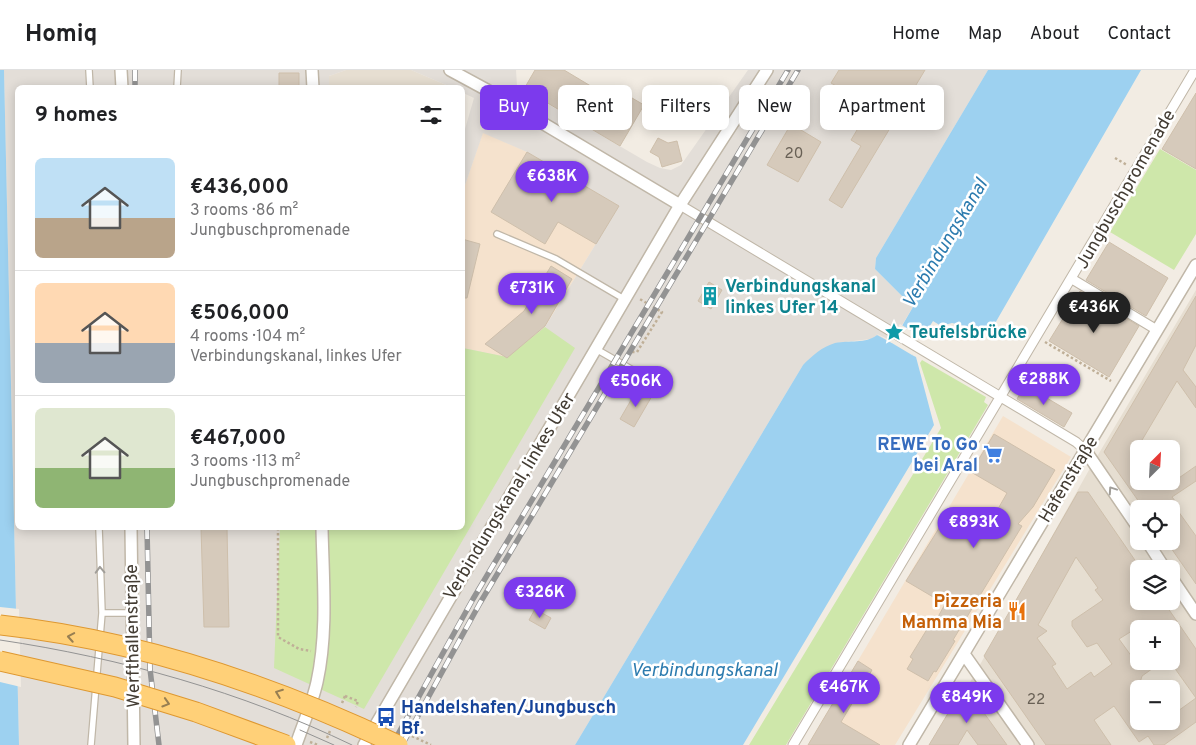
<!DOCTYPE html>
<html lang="en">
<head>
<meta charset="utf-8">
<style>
	:root { --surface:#fff; --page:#f2f2f2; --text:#202124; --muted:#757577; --line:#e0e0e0; --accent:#7c3aed }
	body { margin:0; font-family:Overpass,sans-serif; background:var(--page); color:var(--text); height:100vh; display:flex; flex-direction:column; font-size:19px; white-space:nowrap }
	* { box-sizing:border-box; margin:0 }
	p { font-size:16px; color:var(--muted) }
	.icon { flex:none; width:28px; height:28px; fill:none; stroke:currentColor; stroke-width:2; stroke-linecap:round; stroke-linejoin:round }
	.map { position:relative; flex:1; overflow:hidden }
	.panel { position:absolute; left:15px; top:15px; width:450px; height:445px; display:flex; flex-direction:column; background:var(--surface); border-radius:8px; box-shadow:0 2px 12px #0003 }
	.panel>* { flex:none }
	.hud { position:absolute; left:480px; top:15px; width:475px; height:45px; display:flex; gap:10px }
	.needle { width:32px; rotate:24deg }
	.controls { position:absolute; left:1130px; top:370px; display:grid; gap:10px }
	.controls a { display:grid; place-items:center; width:50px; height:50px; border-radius:8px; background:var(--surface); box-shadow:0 2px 12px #0003; font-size:25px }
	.price { position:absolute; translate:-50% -42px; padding:0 11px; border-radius:18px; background:var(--accent); color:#fff; font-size:16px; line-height:32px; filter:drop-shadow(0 1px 2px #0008) }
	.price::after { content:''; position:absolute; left:50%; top:30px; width:15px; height:11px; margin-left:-8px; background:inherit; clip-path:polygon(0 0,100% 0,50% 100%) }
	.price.active { background:#222; color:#fff }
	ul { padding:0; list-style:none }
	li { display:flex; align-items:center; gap:15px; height:125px; padding:0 20px }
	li+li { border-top:1px solid var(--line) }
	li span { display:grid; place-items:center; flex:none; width:140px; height:100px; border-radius:8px; color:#555 }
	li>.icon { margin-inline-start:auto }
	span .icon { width:60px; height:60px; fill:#fffc; stroke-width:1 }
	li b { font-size:21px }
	h2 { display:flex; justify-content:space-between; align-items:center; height:60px; padding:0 20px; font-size:21px }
	.tag { padding:0 18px; border-radius:8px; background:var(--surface); box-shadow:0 2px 12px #0003; font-size:18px; line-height:45px }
	.tag.active { background:var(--accent); color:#fff }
	header { display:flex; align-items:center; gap:30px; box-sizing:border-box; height:70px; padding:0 25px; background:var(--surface); border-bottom:1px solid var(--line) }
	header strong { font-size:24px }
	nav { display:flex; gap:28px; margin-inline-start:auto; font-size:18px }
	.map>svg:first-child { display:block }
	.residential { fill:#e6ded1; fill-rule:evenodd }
	.commercial { fill:#f5e2cd }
	.industrial { fill:#e3ded8 }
	.green { fill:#cee7aa }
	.water { fill:#9dd1f0 }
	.pier { fill:#f2ece3 }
	.building { fill:#d6cabb; stroke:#cebfab; fill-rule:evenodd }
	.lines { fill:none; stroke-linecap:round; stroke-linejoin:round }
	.service-casing { stroke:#c0b7a8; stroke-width:8 }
	.pedestrian-casing { stroke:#c0b7a8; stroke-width:11 }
	.minor-casing { stroke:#c0b7a8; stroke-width:14 }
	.path { stroke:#bfaf97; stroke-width:2.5; stroke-dasharray:2.5 2.5; stroke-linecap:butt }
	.service { stroke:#fff; stroke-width:5.5 }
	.pedestrian { stroke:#fff; stroke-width:9 }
	.minor { stroke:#fff; stroke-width:11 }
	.tram { stroke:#939393; stroke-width:1 }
	.rail-casing { stroke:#939393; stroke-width:5.5 }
	.rail { stroke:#fff; stroke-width:4; stroke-dasharray:11; stroke-linecap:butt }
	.trunk-bridge-casing { stroke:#de9831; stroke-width:21; stroke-linecap:butt }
	.path-bridge { stroke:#bfaf97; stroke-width:2.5; stroke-dasharray:2.5 2.5; stroke-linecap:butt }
	.trunk-bridge { stroke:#ffd078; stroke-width:19 }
	.oneway { stroke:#a19e99 }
	.oneway2 { stroke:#987f52 }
	.labels { text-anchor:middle; stroke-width:5; stroke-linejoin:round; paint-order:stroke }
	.number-label { font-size:15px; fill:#686055 }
	.street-label { font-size:18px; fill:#433c33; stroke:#fff }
	.culture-label { font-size:18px; font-weight:bold; fill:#0d838f; stroke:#fff; text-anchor:start }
	.shop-label { font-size:18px; font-weight:bold; fill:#366cbe; stroke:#fff; text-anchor:end }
	.food-label { font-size:18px; font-weight:bold; fill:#c56008; stroke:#fff; text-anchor:end }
	.transit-label { font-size:18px; font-weight:bold; fill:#164399; stroke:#fff; text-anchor:start }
	.water-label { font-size:19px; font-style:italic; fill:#2d7caf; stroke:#fff }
</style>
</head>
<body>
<header>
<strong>Homiq</strong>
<nav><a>Home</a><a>Map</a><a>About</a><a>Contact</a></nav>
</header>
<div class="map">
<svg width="1196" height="675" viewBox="0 0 1196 675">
	<rect width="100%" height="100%" fill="#f2ece3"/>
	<path class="residential" d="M346,0H411L451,17L329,18V6Z
		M1196,220V675H935L1089,400ZM1139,379H1171V411H1139ZM1139,439H1171V471H1139ZM1139,499H1171V531H1139ZM1139,559H1171V591H1139ZM1139,619H1171V651H1139Z"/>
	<path class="commercial" d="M483,62L527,82L619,136L545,257L507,288L463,278V121Z
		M1003,346L1071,387L895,675H808Z"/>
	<path class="industrial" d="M4,0H346L329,6V17L18,18V458H462L463,278L507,287L545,257L619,136L527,82L483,63L463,121V66L474,28L463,23L462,18L451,17L411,0H516L517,16L647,92L660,98L671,100L681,95L748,0H988L876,188L875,199L913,237L891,273L877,265L871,269L836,273L803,295L575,675H19Z"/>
	<path class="green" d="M1160,79L1196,100V164L1174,200L1110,162Z
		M545,257L575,278L364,639L274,598L280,458H462L463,278L507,287Z
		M922,290L986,327L984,332L988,335L786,675H749L941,358L920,293Z"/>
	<path class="water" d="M0,0H4L19,675H0Z
		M988,0H1141L990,262L952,253L941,256L933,251L912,285L916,287L934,355L743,675H575L803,295C813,285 822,277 835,273C849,270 866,274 877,265L892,273L913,237L875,199L876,188Z"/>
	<path class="pier" d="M900,254L923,268L919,278L912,285L875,263L890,270Z
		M0,537L19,539L21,617L0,612Z"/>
	<path class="building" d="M535,0H564L614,30L620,21L644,35L620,76L524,19Z
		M839,0H925L842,138L829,130L861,76L851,70L857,60L847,54L862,31L831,13Z
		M279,3H299V18H279Z
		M1196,23V99L1162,79Z
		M791,54L821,72L798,112L767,95Z
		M658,68L668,73L677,71L682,91L662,97L659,87L650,82Z
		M527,82L619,136L596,174L558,152L545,174L491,142Z
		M462,169L480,174L467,228H462Z
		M1109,172L1168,208L1146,246L1086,210Z
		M551,196L572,209L545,256L507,288L485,274L524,241Z
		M709,212L722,220L711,239L698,231Z
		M1080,221L1139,256L1109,307L1049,271Z
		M1196,226V275L1183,300L1196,317V338L1177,311L1135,382L1139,387V411H1157L1163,419L1196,396V411L1172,427L1176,432L1173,434L1196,466V514L1171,478V439H1144L1104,382Z
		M1025,315L1072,343L1064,357L1017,329Z
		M638,318L652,326L634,357L620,349Z
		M994,364L1055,400L1033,437L1018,454L1022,456L953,570L955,571L936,602L934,601L928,611L907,599L913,589L910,587L929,556L932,558L945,534L906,511L951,439L986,460L1007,423L971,402Z
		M1078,422H1088L1139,496V531H1163L1196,579V652L1164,675H1154L1148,666L1139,672L1114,636L1094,650L1111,675H1046L984,586ZM1076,487L1098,518L1095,520L1103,530L1072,551V556L1087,577L1097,573L1112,594L1094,607L1091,602L1067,619L1052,596L1056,594L1037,568L1047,561L1038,555ZM1135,559H1171V593L1196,628L1171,646V651H1163L1156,656L1152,651H1139V616L1142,606L1163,591H1135L1119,569Z
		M201,458H227L229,557H204Z
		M535,539L551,548L545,559L529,550Z
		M858,591L872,600L841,652L880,675H808Z
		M965,615L979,636L1007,675H978L967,660L958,675H929Z"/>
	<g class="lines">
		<g class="service-casing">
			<path id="service" d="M89,0L90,18
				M177,18L178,0
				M497,164L556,189L624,229
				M596,279L650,310
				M102,543H132
				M91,675L102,543L99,458"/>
		</g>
		<g class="pedestrian-casing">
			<path id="pedestrian" d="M680,135L1076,372L1085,380
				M1072,209L1157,260
				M793,675L1195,0"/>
		</g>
		<g class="minor-casing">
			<path id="minor" d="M121,0L122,18
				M312,0L313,18
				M450,0L487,20L680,135
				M1085,380L1139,459
				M131,458L134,675
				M1147,471L1165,499
				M1171,507L1196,544
				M964,584L1028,675
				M296,675C303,654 312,634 317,612C328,562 323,508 322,458
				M364,675L680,135L767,0
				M909,675L1196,195"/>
		</g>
		<path class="path" d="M1115,88L1127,95
			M1045,272L1111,311
			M632,282H637L662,242L638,228
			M278,458V567L299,579L311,581
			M345,626L358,631L356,637
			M310,672L318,675"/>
		<use href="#service" class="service"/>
		<use href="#pedestrian" class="pedestrian"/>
		<use href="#minor" class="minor"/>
		<path class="tram" d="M0,570C121,588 242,622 352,675
			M300,660L334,675"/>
		<g class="rail-casing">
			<path id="rail" d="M135,0V18
				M147,458L150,599L159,675
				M392,675L473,529L788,0
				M402,675L480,533L798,0"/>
		</g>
		<use href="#rail" class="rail"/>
		<g class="trunk-bridge-casing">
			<path id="trunk-bridge" d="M0,555C139,570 272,615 398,675
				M0,591L115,617L196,642L286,675"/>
		</g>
		<path class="path-bridge" d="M342,633L345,626
			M412,666L431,675
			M327,668L330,661"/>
		<use href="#trunk-bridge" class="trunk-bridge"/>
	</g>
	<defs><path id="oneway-chevron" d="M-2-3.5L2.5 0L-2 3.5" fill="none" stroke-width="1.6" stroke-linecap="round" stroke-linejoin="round" transform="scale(1.25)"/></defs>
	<g class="oneway">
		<use href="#oneway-chevron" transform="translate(1112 420) rotate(-124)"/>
		<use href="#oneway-chevron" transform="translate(100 500) rotate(-92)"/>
	</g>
	<g class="oneway2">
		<use href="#oneway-chevron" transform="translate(71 567) rotate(-170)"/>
		<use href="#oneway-chevron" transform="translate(279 623) rotate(-159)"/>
		<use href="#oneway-chevron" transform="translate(166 633) rotate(17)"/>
	</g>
	<defs>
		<g id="building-bare" transform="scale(1.5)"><path d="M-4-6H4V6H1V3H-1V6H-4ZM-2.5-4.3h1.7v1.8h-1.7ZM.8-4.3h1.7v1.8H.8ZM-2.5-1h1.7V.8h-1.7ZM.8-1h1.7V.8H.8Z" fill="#0f9aa8" stroke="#fff" stroke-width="2.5" paint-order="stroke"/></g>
		<g id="sight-bare" transform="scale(1.5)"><path d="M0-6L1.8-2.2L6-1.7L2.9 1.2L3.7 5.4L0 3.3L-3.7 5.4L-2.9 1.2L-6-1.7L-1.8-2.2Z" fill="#0f9aa8" stroke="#fff" stroke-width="2.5" paint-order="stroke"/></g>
		<g id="supermarket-bare" transform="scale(1.5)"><path d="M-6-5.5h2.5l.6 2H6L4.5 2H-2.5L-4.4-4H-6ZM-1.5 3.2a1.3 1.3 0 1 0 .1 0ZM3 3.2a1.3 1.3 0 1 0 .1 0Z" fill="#3f7fe0" stroke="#fff" stroke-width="2.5" paint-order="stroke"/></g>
		<g id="restaurant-bare" transform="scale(1.5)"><path d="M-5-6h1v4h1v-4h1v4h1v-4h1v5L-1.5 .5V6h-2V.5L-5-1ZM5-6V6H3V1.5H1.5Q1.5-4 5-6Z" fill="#e8710a" stroke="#fff" stroke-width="2.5" paint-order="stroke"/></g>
		<g id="bus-bare" transform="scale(1.5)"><path d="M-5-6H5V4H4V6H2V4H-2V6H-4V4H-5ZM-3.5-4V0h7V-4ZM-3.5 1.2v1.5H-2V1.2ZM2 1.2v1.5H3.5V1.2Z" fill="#1a4fb4" stroke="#fff" stroke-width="2.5" paint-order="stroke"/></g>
	</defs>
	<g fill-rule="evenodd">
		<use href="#building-bare" x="710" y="226"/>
		<use href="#sight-bare" x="894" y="262"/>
		<use href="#supermarket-bare" x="993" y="384"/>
		<use href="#restaurant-bare" x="1017" y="541"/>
		<use href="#bus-bare" x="386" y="647"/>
	</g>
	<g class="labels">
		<g class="number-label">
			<text x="794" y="88">20</text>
			<text x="1036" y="634">22</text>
		</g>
		<g class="street-label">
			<text transform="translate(1125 119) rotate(-60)" y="6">Jungbuschpromenade</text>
			<text transform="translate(1068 409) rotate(-59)" y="6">Hafenstraße</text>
			<text transform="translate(509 426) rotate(-59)" y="6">Verbindungskanal, linkes Ufer</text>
			<text transform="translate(132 566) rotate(-91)" y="6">Werfthallenstraße</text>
		</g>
		<g class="culture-label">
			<text x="725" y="222">Verbindungskanal<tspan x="725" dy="21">linkes Ufer 14</tspan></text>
			<text x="909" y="268">Teufelsbrücke</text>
		</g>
		<g class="shop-label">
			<text x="978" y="380">REWE To Go<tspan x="978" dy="21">bei Aral</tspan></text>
		</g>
		<g class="food-label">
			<text x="1002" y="537">Pizzeria<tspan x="1002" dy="21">Mamma Mia</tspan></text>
		</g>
		<g class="transit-label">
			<text x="401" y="643">Handelshafen/Jungbusch<tspan x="401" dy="21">Bf.</tspan></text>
		</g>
		<g class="water-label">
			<text transform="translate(944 173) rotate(-59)" y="7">Verbindungskanal</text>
			<text x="704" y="606">Verbindungskanal</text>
		</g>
	</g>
</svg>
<div class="controls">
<a><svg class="needle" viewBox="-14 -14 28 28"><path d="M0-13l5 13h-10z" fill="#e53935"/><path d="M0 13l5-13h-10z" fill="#757577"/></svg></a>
<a><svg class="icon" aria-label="locate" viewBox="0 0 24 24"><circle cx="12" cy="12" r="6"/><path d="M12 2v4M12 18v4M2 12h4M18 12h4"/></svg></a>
<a><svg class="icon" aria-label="layers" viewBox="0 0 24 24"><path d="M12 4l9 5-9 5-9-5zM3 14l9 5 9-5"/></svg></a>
<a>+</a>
<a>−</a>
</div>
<b class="price" style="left:552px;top:133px">€638K</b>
<b class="price" style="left:532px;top:245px">€731K</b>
<b class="price active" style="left:1094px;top:264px">€436K</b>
<b class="price" style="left:1044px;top:336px">€288K</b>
<b class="price" style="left:636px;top:338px">€506K</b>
<b class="price" style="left:974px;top:479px">€893K</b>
<b class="price" style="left:540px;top:549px">€326K</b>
<b class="price" style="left:844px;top:644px">€467K</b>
<b class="price" style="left:967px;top:654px">€849K</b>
<div class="hud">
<a class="tag active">Buy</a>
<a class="tag">Rent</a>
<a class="tag">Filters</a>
<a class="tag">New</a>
<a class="tag">Apartment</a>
</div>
<section class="panel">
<h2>9 homes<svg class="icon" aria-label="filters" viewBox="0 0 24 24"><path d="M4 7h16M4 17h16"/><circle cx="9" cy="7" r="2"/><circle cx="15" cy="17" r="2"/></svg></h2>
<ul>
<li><span style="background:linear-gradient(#bfe0f5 60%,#b9a48a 0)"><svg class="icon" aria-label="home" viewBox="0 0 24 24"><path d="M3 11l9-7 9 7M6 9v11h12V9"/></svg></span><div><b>€436,000</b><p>3 rooms · 86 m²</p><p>Jungbuschpromenade</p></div></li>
<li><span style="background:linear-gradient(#ffd9b3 60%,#9aa5b1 0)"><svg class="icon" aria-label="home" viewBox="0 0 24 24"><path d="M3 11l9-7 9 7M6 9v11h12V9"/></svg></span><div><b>€506,000</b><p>4 rooms · 104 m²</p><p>Verbindungskanal, linkes Ufer</p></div></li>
<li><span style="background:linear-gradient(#dfe7d0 60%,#8fb573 0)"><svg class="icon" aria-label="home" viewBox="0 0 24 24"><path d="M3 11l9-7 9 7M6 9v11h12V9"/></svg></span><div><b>€467,000</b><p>3 rooms · 113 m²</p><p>Jungbuschpromenade</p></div></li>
</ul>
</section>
</div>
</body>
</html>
